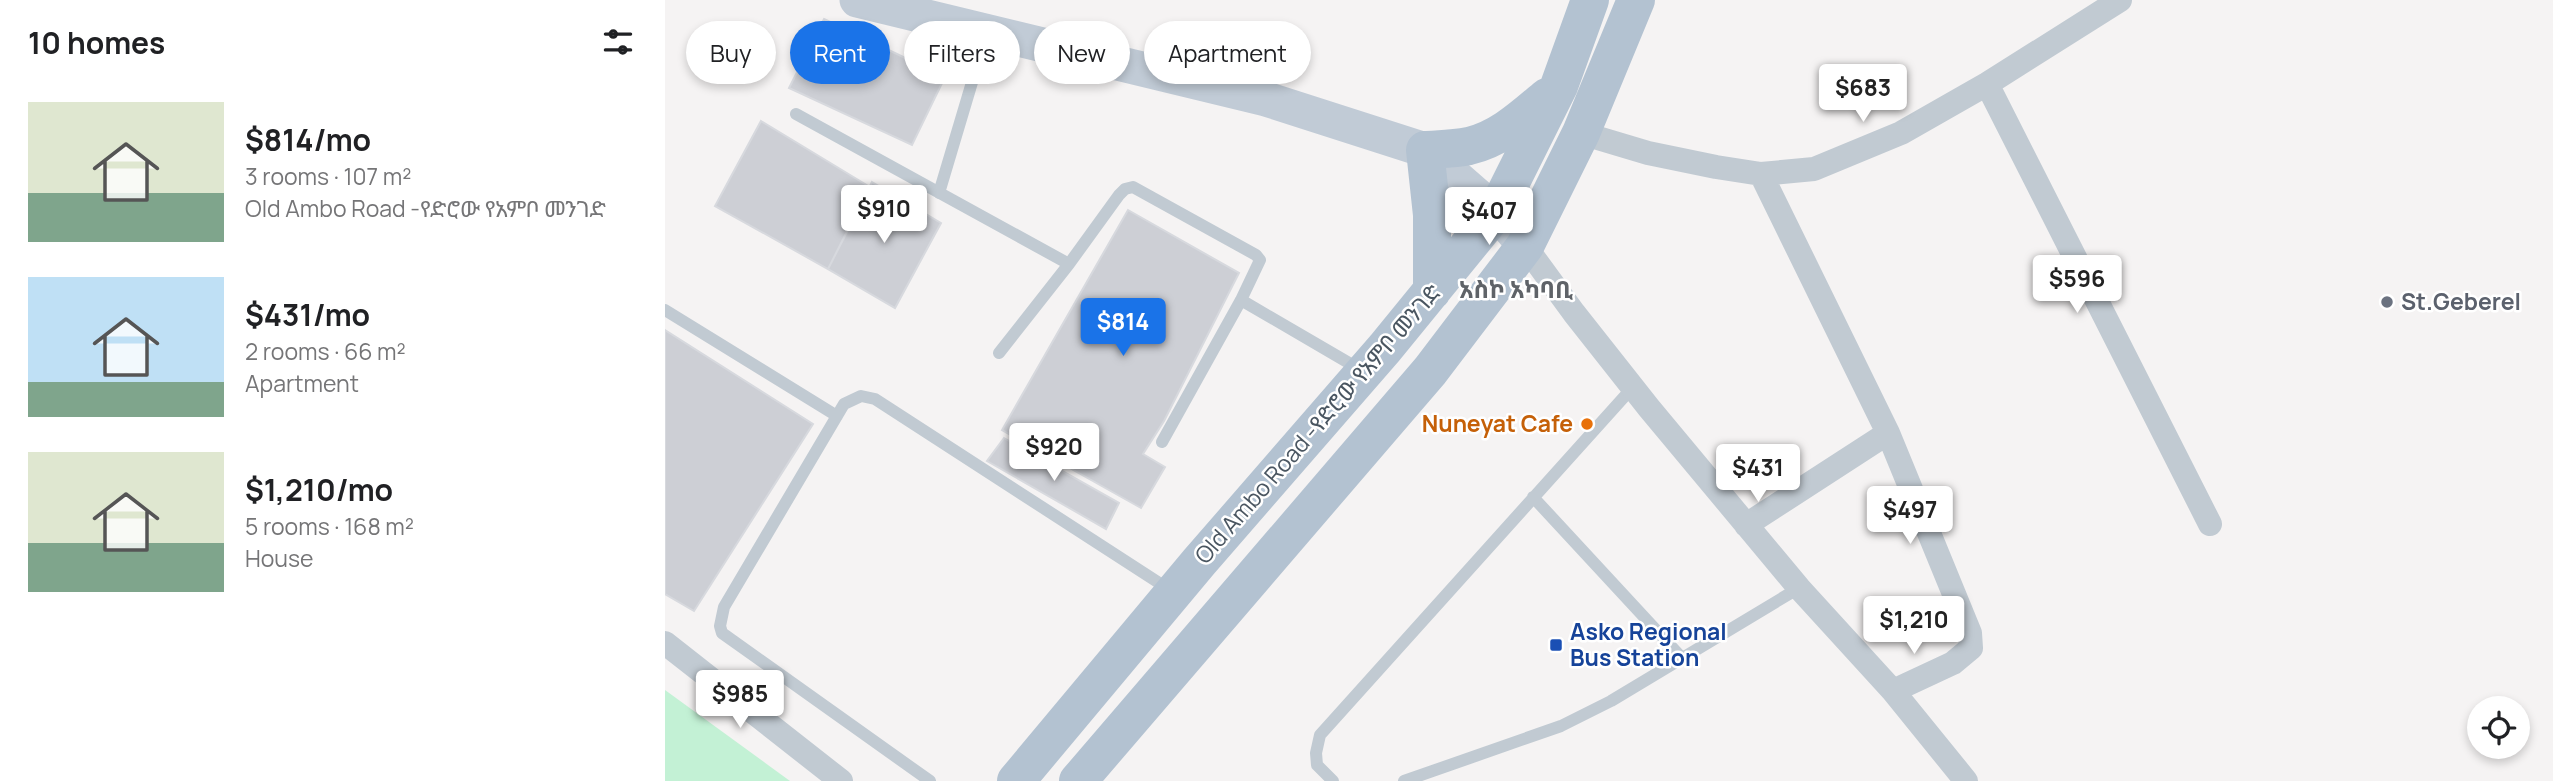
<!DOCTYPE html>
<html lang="en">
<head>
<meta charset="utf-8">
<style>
	:root { --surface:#fff; --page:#f2f2f2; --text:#202124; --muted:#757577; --accent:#1a73e8 }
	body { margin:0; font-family:Manrope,"Noto Sans Ethiopic",sans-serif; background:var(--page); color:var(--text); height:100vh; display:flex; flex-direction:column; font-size:26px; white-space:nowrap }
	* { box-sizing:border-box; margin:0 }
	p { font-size:23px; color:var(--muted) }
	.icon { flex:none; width:38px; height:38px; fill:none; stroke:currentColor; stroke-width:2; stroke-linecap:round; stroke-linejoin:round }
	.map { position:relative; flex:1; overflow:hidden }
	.drawer { display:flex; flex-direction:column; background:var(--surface); width:665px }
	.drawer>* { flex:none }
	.banner { position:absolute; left:21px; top:21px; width:665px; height:63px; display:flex; gap:14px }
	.fabs { position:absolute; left:1802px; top:696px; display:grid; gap:14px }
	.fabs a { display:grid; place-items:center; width:63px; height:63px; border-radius:50%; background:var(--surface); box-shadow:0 4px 10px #0003; font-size:35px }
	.price { position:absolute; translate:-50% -60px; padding:0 16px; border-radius:7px; background:#fff; color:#222; font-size:23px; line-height:46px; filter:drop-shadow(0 2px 4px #0008) }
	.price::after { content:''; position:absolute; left:50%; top:42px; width:21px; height:16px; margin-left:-10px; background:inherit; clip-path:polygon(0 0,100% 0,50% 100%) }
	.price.on { background:var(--accent); color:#fff }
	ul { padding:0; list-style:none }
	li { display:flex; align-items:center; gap:21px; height:175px; padding:0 28px }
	li span { display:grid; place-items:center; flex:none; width:196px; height:140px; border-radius:0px; color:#555 }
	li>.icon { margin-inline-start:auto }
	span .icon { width:84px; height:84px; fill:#fffc; stroke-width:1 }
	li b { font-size:30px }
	h2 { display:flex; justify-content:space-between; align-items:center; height:84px; padding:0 28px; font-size:30px }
	.tag { padding:0 24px; border-radius:32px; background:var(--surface); box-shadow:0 4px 10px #0003; font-size:24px; line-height:63px }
	.tag.on { background:var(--accent); color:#fff }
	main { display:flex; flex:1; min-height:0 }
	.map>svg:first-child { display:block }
	.green { fill:#c3f1d5 }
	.building { fill:#cdcfd5; stroke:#d7d9de; stroke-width:2 }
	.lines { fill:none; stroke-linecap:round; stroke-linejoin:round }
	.service { stroke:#c1cad2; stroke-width:12 }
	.minor { stroke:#c1cad2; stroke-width:24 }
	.secondary { stroke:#c1cbd6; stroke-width:35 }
	.primary { stroke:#b3c2d1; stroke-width:38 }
	.worship-dot { fill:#6b7280; stroke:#fff; stroke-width:2.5 }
	.food-dot { fill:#e8710a; stroke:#fff; stroke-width:2.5 }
	.transit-dot { fill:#1a4fb4; stroke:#fff; stroke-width:2.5 }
	.labels { text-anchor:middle; stroke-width:5; stroke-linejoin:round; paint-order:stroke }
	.worship-label { font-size:23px; font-weight:bold; fill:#5b616d; stroke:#fff; text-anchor:start }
	.street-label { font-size:23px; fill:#4a5661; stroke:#fff }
	.food-label { font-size:23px; font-weight:bold; fill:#c56008; stroke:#fff; text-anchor:end }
	.transit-label { font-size:23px; font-weight:bold; fill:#164399; stroke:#fff; text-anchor:start }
	.neighbourhood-label { font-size:24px; font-weight:bold; fill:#5f6368; stroke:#fff }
</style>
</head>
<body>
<main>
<section class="drawer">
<h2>10 homes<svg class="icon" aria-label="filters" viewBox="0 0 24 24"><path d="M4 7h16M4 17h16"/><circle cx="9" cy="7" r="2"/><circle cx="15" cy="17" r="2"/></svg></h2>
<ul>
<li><span style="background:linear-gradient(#dfe7d0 65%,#7fa58c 0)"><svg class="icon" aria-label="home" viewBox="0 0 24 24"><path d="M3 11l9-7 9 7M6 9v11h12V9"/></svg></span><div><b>$814/mo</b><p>3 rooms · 107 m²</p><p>Old Ambo Road -የድሮው የአምቦ መንገድ</p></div></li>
<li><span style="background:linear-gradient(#bfe0f5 75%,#7fa58c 0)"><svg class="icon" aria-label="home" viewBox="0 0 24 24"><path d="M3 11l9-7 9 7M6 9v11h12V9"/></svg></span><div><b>$431/mo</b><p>2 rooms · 66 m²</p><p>Apartment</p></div></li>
<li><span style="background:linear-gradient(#dfe7d0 65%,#7fa58c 0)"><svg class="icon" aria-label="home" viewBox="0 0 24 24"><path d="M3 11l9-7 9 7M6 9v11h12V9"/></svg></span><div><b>$1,210/mo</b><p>5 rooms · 168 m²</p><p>House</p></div></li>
</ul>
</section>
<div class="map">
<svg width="1888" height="781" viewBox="0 0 1888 781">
	<rect width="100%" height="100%" fill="#f5f3f3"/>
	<path class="green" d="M0,690L125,781H0Z"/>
	<path class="building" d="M159,19L280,77L247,145L124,88Z
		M96,121L205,187L163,269L50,206Z
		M207,182L276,223L230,308L163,269Z
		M463,210L574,273L499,421L478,454L500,467L476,508L337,430Z
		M0,330L148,424L29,611L0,594Z
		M339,438L454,503L441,529L322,461Z"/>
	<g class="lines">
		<path class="service" d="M131,114L404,264
			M274,193L322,32
			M576,300L696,370
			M0,310L172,416
			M334,353L404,264L454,195L460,189L468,187L591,255L595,260L576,300L497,442
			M868,497L1017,658
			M265,781L57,633L55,626L59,607L179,404L196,396L210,399L505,590
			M668,781L652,765L651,753L655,735L968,387
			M739,781L896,726L946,701L1134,588"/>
		<path class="minor" d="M1322,84L1545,524
			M916,133L983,153L1051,167L1096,174L1149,169L1236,133L1322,84L1455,0
			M860,246L909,313L984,408L1134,588L1228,691L1301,781
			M1223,433L1305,633L1306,648L1288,663L1228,691
			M1081,525L1223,433L1096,174
			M0,643L176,781"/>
		<path class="secondary" d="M192,0L601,99L760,150L831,212L860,246"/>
		<path class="primary" d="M767,291V215L760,150C774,149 789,149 804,146C835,139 858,117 882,97
			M351,781L534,562L720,348L831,212L894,86L925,0
			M413,781L765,371L860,246L916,133L971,0"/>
	</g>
	<circle class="worship-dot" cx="1722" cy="302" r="7"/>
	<circle class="food-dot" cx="922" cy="424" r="7"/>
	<rect class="transit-dot" x="884" y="638" width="14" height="14" rx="3.5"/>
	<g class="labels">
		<g class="worship-label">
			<text x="1736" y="310">St.Geberel</text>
		</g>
		<g class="street-label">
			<text transform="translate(653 424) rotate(-49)" y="8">Old Ambo Road -የድሮው የአምቦ መንገድ</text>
		</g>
		<g class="food-label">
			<text x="908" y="432">Nuneyat Cafe</text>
		</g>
		<g class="transit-label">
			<text x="905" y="640">Asko Regional<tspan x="905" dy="26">Bus Station</tspan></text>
		</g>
		<g class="neighbourhood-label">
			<text x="851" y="298">አስኮ አካባቢ</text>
		</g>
	</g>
</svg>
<div class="fabs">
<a><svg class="icon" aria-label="locate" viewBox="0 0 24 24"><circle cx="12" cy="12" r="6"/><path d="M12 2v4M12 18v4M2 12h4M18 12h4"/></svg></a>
</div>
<b class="price" style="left:1198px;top:124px">$683</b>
<b class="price" style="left:219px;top:245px">$910</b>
<b class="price" style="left:824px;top:247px">$407</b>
<b class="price" style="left:1412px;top:315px">$596</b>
<b class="price on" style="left:458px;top:358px">$814</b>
<b class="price" style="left:389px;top:483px">$920</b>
<b class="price" style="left:1093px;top:504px">$431</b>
<b class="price" style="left:1245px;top:546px">$497</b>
<b class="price" style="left:1249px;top:656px">$1,210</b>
<b class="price" style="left:75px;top:730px">$985</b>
<div class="banner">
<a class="tag">Buy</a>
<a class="tag on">Rent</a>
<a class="tag">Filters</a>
<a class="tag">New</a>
<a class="tag">Apartment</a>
</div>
</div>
</main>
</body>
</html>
